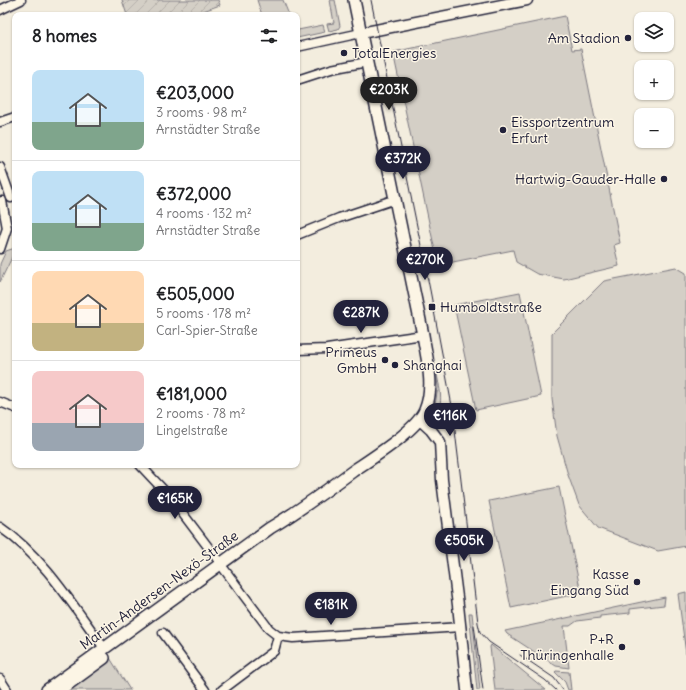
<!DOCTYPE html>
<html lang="en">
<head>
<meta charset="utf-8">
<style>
	:root { --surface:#fff; --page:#f6f6f6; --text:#202124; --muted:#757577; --line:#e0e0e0; --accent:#22223b }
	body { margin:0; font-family:Delius,sans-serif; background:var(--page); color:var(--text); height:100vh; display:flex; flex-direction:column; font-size:15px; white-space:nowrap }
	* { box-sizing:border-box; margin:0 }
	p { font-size:13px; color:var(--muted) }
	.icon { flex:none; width:22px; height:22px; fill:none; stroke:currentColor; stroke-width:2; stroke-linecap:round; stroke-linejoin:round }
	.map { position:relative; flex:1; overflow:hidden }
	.drawer { position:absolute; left:12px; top:12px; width:288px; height:456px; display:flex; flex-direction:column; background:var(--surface); border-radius:8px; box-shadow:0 1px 3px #0004 }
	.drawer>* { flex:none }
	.buttons { position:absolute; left:634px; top:12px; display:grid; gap:8px }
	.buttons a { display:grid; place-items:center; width:40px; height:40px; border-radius:8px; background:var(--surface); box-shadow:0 1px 3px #0004; font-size:20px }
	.price { position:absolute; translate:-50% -34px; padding:0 9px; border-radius:14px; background:var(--accent); color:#fff; font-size:13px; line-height:26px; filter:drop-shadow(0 1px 2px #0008) }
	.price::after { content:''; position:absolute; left:50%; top:24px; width:12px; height:9px; margin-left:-6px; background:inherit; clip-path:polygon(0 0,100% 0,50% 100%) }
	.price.on { background:#222; color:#fff }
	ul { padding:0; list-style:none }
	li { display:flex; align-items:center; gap:12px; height:100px; padding:0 20px }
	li+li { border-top:1px solid var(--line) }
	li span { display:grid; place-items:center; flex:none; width:112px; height:80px; border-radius:8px; color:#555 }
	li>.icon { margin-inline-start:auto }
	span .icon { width:48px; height:48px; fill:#fffc; stroke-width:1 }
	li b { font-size:17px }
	h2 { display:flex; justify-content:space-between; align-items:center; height:48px; padding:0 20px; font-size:17px }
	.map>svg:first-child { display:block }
	.grass { fill:#d4cfc6; stroke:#7b7880 }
	.garden { fill:url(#garden-furrows); stroke:#7b7880 }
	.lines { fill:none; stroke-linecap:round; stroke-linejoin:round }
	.minor-casing { stroke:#22223b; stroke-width:11 }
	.tertiary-casing { stroke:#22223b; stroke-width:13 }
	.secondary-casing { stroke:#22223b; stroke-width:14 }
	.minor { stroke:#fcf5e5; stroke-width:8 }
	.tertiary { stroke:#fcf5e5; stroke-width:10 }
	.secondary { stroke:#fcf5e5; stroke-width:11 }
	.tram { stroke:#22223b; stroke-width:1 }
	.poi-dot { fill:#22223b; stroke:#fcf5e5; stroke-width:1.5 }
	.labels { text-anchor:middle; stroke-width:3; stroke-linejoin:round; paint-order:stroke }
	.poi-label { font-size:14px; fill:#22223b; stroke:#fcf5e5; text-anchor:end }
	.street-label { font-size:14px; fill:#22223b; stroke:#fcf5e5 }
</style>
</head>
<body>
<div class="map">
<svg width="686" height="690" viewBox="0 0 686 690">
	<defs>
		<pattern id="garden-furrows" width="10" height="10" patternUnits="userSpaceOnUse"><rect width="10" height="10" fill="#d4cfc6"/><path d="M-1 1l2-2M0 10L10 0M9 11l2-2" fill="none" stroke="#b6b1ab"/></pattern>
	</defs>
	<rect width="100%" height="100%" fill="#f3edde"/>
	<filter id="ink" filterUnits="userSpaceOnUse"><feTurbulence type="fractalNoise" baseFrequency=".025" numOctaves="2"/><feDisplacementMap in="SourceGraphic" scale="8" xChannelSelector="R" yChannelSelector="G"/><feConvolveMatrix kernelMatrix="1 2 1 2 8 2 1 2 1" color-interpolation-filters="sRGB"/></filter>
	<g filter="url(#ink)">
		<path class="grass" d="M257,0H283L289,15H262Z
			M330,0H335L340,26L338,29L329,31L327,24L334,23Z
			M565,16L572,50L581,49L620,243L614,245L619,266L564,279L537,274L516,262L513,250L438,265L393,52Z
			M323,25L325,32L297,38L298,30Z
			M15,248V251L0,282V264L6,251Z
			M676,267L686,273V546L658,551L598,528L579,505L568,475L557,436L552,399V333L604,281Z
			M520,292L541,396L476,410L454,305Z
			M436,370C440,390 444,400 436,420L434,411L438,387Z
			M559,487L581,593L511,608L489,501Z
			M686,592V654L678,594Z
			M665,597L664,605L630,609V613L600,616V618L577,621L570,626H564L569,668L556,666L507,634L505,631Z
			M469,613H472L480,690H477Z
			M491,645L541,686L546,690H495L490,647Z
			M110,658L130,690H67Z
			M556,671L569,672L571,690H568L565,682L555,672Z"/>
		<path class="garden" d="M122,0H218L220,5L192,15H127Z"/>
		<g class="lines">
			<g class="minor-casing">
				<path id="minor" d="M0,10L21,0
					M297,47L361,33
					M297,80L331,69L367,62
					M0,122L15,117
					M0,167L11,198
					M297,235L339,218L396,199
					M0,249L7,228L2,201
					M297,350L327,349L423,335
					M0,402L15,408
					M140,465L171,498L221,564
					M0,527C43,556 74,607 104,648
					M224,569L269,629L278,636L293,638L461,627
					M163,633L205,690
					M0,679L7,690
					M222,690L274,651L278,636"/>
			</g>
			<g class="tertiary-casing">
				<path id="tertiary" d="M361,33L527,0
					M420,420L431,430L440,442L442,480L458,605L467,690"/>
			</g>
			<g class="secondary-casing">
				<path id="secondary" d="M47,690L270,528C299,511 326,491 353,471C372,458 417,430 425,410C435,386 427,360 423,335L354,0
					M60,690L104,658"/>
			</g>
			<use href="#minor" class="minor"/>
			<use href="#tertiary" class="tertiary"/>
			<use href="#secondary" class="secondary"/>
			<path class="tram" d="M371,0L430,290L452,406L470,555L478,623L480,632L489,642L545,680L556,690
				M474,625L483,690
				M520,655L554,678L563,690"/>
		</g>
	</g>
	<g class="poi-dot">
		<circle cx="628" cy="38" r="4"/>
		<circle cx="344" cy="53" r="4"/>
		<circle cx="503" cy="130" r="4"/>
		<circle cx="664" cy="179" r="4"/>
		<rect x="428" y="303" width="8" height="8" rx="2"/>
		<circle cx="385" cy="360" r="4"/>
		<circle cx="395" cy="365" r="4"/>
		<circle cx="637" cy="582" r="4"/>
		<circle cx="622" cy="647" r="4"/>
	</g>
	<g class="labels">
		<g class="poi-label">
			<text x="620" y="43">Am Stadion</text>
			<text x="352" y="58" text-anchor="start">TotalEnergies</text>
			<text x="511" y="127" text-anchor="start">Eissportzentrum<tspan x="511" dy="16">Erfurt</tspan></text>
			<text x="656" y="184">Hartwig-Gauder-Halle</text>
			<text x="440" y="312" text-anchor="start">Humboldtstraße</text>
			<text x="377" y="357">Primeus<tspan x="377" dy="16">GmbH</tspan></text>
			<text x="403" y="370" text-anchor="start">Shanghai</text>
			<text x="629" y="579">Kasse<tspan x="629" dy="16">Eingang Süd</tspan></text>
			<text x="614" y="644">P+R<tspan x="614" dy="16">Thüringenhalle</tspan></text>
		</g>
		<g class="street-label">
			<text transform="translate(159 590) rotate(-36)" y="5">Martin-Andersen-Nexö-Straße</text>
		</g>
	</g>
</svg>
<div class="buttons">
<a><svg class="icon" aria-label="layers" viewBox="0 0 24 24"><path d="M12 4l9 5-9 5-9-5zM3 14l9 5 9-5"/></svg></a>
<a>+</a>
<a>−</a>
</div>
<b class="price on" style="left:389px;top:111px">€203K</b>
<b class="price" style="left:403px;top:180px">€372K</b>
<b class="price" style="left:425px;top:281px">€270K</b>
<b class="price" style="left:361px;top:334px">€287K</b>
<b class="price" style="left:450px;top:437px">€116K</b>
<b class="price" style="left:175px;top:520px">€165K</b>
<b class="price" style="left:464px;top:562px">€505K</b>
<b class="price" style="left:331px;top:626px">€181K</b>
<section class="drawer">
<h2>8 homes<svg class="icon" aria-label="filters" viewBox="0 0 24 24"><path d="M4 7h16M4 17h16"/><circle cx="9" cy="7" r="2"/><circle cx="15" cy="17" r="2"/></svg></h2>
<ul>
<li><span style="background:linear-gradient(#bfe0f5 65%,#7fa58c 0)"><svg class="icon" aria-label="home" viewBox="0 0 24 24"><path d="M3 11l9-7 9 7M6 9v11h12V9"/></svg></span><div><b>€203,000</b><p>3 rooms · 98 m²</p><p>Arnstädter Straße</p></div></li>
<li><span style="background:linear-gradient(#bfe0f5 65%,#7fa58c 0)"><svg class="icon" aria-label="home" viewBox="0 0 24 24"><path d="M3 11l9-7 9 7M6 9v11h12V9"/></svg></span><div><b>€372,000</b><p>4 rooms · 132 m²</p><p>Arnstädter Straße</p></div></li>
<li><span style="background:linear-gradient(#ffd9b3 65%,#c2b280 0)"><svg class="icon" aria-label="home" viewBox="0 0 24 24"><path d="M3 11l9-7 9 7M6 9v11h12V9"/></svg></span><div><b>€505,000</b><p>5 rooms · 178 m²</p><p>Carl-Spier-Straße</p></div></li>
<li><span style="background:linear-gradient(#f6c9c9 65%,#9aa5b1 0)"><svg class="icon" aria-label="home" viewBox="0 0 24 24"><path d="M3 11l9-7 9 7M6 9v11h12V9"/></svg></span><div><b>€181,000</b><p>2 rooms · 78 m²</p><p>Lingelstraße</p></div></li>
</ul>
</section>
</div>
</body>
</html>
